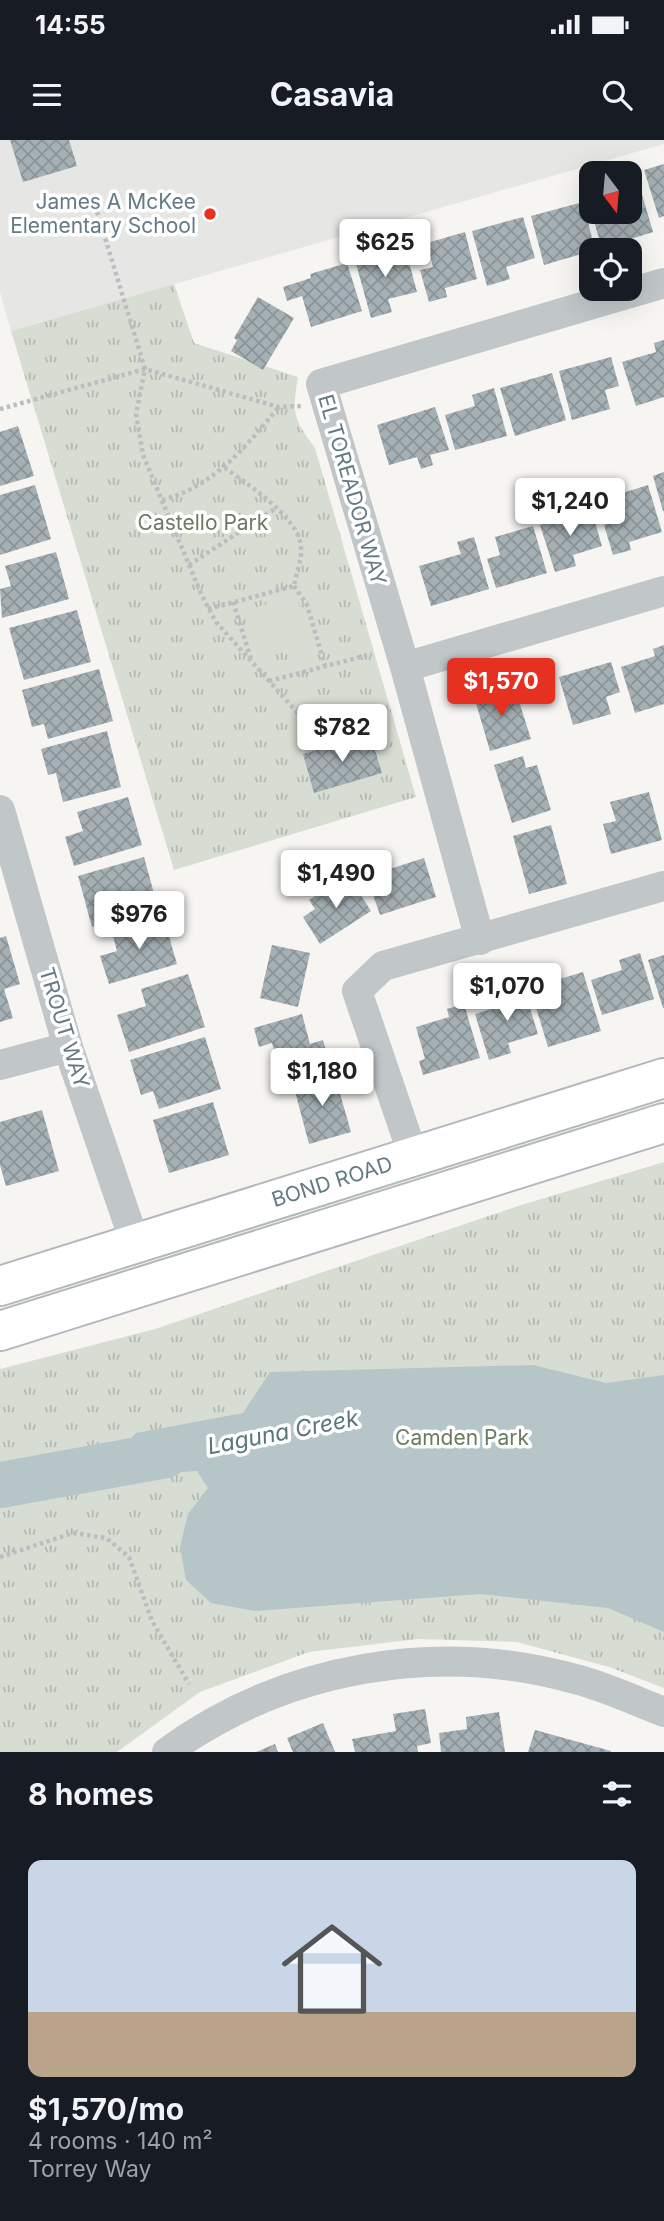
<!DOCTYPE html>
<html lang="en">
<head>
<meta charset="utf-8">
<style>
	:root { --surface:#171b24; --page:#20242c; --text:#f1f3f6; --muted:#9ea1a6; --line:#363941; --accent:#e73120 }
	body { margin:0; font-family:Inter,sans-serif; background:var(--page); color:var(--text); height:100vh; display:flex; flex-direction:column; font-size:26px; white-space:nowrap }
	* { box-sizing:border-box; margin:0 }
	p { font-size:23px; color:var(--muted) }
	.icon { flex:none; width:38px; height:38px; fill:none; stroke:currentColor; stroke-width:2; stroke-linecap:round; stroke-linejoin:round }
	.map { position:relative; height:1612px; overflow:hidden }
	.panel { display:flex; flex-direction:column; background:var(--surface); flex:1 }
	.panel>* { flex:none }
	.needle { width:46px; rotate:164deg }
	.controls { position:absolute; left:579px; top:21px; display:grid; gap:14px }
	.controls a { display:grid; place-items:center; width:63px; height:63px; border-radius:14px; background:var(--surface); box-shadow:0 7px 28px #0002; font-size:35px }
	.price { position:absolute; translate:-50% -60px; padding:0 16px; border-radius:7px; background:#fff; color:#222; font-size:23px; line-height:46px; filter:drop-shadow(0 2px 4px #0008) }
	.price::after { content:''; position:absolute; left:50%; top:42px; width:21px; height:16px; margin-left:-10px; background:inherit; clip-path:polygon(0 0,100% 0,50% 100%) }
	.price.selected { background:var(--accent); color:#fff }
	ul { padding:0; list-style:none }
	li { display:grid; align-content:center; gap:14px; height:371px; padding:0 28px }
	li+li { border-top:2px solid var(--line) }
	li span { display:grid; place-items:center; height:217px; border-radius:14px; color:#555 }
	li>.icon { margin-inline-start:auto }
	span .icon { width:126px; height:126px; fill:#fffc; stroke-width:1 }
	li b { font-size:30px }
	h2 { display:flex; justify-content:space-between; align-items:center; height:84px; padding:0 28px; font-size:30px }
	.status { display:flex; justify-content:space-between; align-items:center; height:49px; padding:0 35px; background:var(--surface); direction:ltr }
	.status svg { height:19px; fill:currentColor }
	header { display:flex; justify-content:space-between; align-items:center; height:91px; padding:0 28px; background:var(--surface); font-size:32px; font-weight:700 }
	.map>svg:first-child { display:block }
	.built { fill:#e6e7e5 }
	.park { fill:url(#park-tufts) }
	.pitch { fill:#d8ddd3 }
	.water { fill:#b6c5c7 }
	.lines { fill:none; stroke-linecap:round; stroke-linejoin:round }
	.river { stroke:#b6c5c7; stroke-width:46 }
	.building { fill:url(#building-cross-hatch) }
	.primary-casing { stroke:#b2b8bb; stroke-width:42 }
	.path { stroke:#bbbec0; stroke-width:4.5; stroke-dasharray:3.5 3.5; stroke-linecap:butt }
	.minor { stroke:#c1c6c8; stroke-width:30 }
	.primary { stroke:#fff; stroke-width:38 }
	.poi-dot { fill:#e73120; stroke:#fff; stroke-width:2.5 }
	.labels { text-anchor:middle; stroke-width:7; stroke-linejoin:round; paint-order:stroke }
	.poi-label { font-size:21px; fill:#647a84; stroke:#fff; text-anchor:end }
	.street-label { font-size:21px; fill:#647a84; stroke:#fff }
	.park-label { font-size:21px; fill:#6b7b63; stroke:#fff }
	.water-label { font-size:23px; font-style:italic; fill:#5a7679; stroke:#fff }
</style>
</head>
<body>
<div class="status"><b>14:55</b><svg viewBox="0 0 49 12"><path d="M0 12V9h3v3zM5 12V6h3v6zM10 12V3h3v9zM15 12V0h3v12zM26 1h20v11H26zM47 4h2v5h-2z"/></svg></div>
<header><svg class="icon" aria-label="menu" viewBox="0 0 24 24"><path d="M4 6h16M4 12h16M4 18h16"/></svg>Casavia<svg class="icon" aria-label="search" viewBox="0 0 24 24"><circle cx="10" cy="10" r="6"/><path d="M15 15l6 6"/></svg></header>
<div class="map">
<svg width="664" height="1612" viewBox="0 0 664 1612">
	<defs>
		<pattern id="park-tufts" width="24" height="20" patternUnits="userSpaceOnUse" patternTransform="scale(1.75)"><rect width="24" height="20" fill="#d8ddd3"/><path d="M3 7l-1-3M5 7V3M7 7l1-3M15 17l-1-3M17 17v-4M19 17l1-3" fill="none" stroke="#b3b8b1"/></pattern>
		<pattern id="building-cross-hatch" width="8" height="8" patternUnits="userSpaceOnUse" patternTransform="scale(1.75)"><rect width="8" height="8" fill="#a5b0b4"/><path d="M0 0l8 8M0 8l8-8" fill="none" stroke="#8a9498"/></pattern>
	</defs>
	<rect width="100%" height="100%" fill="#f6f5f2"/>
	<path class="built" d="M0,0H664V4L11,191L0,152Z"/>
	<path class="park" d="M174,144L194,203L298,237C292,274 293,278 315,308L416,657L174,730L11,191Z
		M664,1022V1548L609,1527L517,1502L418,1499L309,1512L200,1552L117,1612H0V1229L155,1189L518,1066Z"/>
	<path class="pitch" d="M296,455L310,503L257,518L243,471Z"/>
	<path class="water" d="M533,1225L606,1243L664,1235V1492L608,1468L480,1454L255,1471L211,1463L186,1440L180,1407L188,1374L208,1348L197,1331L139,1335L107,1326L136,1293L243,1273L270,1232Z"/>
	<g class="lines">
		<path class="river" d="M0,1345L166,1315"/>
	</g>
	<path class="building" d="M10,0H69L77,26L23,42Z
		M664,24V76L659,78L644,30Z
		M636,34L653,92L602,108L593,78L607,74L606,72H630V36Z
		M583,62L595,110L544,125L531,76Z
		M523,77L535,118L506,127L510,139L487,146L472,91Z
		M465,92L477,139L445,148L447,157L429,162L420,130L433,127L427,103Z
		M405,107L417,152L388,159L392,172L371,178L355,120Z
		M347,123L362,171L311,187L302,156L287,161L283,147L311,138L310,134Z
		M258,157L294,178L263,230L231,211L237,200L234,198Z
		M664,200V257L636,266L622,222L656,212L654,203Z
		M611,217L619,246L605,250L610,269L572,280L559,231Z
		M552,233L566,280L515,296L500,248Z
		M494,248L507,296L455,310L445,275L475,266L472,255Z
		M435,267L449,310L430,315L433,325L421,329L417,317L389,325L377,285Z
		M18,286L34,336L0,346V292Z
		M664,332V371H663L653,336Z
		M35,345L51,399L0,415V355Z
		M648,345L662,392L629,402L631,410L613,415L604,385L617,381L610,357Z
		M591,369L602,406L573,415L576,426L555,432L540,385Z
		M533,386L547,433L496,448L487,419L500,415L495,397Z
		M474,397L489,449L431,466L419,426L461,414L457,402Z
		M56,412L69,459L2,478L0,449L11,446L5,426Z
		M77,470L91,522L24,540L9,488Z
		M664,505V564L635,573L621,527L655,516L653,509Z
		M611,522L620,552L606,557L611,574L573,585L559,537Z
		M99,529L113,581L48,599L44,584L32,587L22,550Z
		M502,544L506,558L517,555L531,599L490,611L473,553Z
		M107,591L121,647L63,662L56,633L48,635L41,609Z
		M370,594L382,633L314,653L303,614Z
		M523,616L526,628L537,625L551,670L512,683L494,625Z
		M649,652L662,700L611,714L603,684L616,681L610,662Z
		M128,657L142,705L74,726L65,697L83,691L77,672Z
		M551,685L567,744L529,754L513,696Z
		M144,717L158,768L92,787L78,736Z
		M424,718L436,757L380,775L370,746L383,741L380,732Z
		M348,735L371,771L320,804L303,777L315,769L309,760Z
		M163,776L177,824L109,844L100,816L117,811L112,792Z
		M6,796L20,844L4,849L13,878L0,882V798Z
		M272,805L310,813L298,867L260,858Z
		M640,813L654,859L602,875L591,840L622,830L619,820Z
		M664,815V868H663L648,820Z
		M583,832L601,891L548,907L530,848Z
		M188,834L205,887L129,912L117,875L146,866L141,849Z
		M523,846L538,894L508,903L511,913L489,920L475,874L505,865L501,853Z
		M464,864L480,918L423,935L419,921L425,919L416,887L449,877L447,869Z
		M302,874L310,904L323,900L329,922L281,935L272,903L259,907L254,888Z
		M205,897L221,949L159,969L153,951L141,955L130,920Z
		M334,933L351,992L309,1004L293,944Z
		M213,962L229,1015L169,1033L153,980Z
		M42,970L59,1031L6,1046L0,1025V982Z
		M425,1569L431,1603L417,1606L418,1612H355L352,1599L396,1591L393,1574Z
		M499,1572L505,1612H441L439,1593L467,1589L466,1577Z
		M323,1583L335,1612H293L287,1598Z
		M535,1590L611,1611V1612H528Z
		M275,1604L278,1612H256Z"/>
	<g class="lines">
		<g class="primary-casing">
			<g id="primary">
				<path id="s1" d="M0,1146L664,938"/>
				<path d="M0,1191L664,983"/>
			</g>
		</g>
		<path class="path" d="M95,65L145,229L279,267L301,266
			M0,269L145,229L136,274L143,315L202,456L216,482L304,580L323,586L388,568
			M162,360C215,346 245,307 279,267
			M189,425L276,368
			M294,446L307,465L325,526
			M233,462L252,522
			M208,469L294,446C296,434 302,419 301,407C299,377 247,344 225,328
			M269,541L372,514
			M0,1417L73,1393L106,1398L129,1417L152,1481L189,1544"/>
		<path class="minor" d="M405,527L664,451
			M0,670L68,907L135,1103
			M480,800L405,527L321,244L664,143
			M0,925L68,907
			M413,1015L357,851L383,826L664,746
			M167,1612C285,1526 439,1500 579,1540C608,1548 636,1561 664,1572"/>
		<use href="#primary" class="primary"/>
	</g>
	<circle class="poi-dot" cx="210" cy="74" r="7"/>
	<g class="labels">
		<g class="poi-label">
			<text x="196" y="69">James A McKee<tspan x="196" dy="24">Elementary School</tspan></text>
		</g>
		<g class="street-label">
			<text transform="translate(352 350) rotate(74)" y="7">EL TOREADOR WAY</text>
			<text transform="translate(64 888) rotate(73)" y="7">TROUT WAY</text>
			<text dy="7" stroke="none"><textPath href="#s1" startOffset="348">BOND ROAD</textPath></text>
		</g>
		<g class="park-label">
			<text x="203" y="390">Castello Park</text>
			<text x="462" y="1305">Camden Park</text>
		</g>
		<g class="water-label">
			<text transform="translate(283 1292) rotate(-11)" y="8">Laguna Creek</text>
		</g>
	</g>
</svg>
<div class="controls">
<a><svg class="needle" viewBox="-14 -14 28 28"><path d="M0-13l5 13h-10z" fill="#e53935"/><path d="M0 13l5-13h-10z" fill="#9ea1a6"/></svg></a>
<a><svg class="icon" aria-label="locate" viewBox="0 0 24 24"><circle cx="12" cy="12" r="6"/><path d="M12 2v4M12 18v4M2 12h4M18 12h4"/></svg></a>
</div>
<b class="price" style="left:385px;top:139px">$625</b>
<b class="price" style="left:570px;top:398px">$1,240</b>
<b class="price selected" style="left:501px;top:578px">$1,570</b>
<b class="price" style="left:342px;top:624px">$782</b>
<b class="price" style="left:336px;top:770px">$1,490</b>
<b class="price" style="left:139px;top:811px">$976</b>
<b class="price" style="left:507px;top:883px">$1,070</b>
<b class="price" style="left:322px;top:968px">$1,180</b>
</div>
<section class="panel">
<h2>8 homes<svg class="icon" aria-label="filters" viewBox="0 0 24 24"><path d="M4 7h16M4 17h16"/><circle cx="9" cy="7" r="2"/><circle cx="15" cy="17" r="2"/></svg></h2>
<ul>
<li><span style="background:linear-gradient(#c9d6e8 70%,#b9a48a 0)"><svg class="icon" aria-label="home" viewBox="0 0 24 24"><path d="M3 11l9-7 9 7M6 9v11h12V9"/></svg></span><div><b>$1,570/mo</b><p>4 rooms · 140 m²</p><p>Torrey Way</p></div></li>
</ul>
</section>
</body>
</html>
